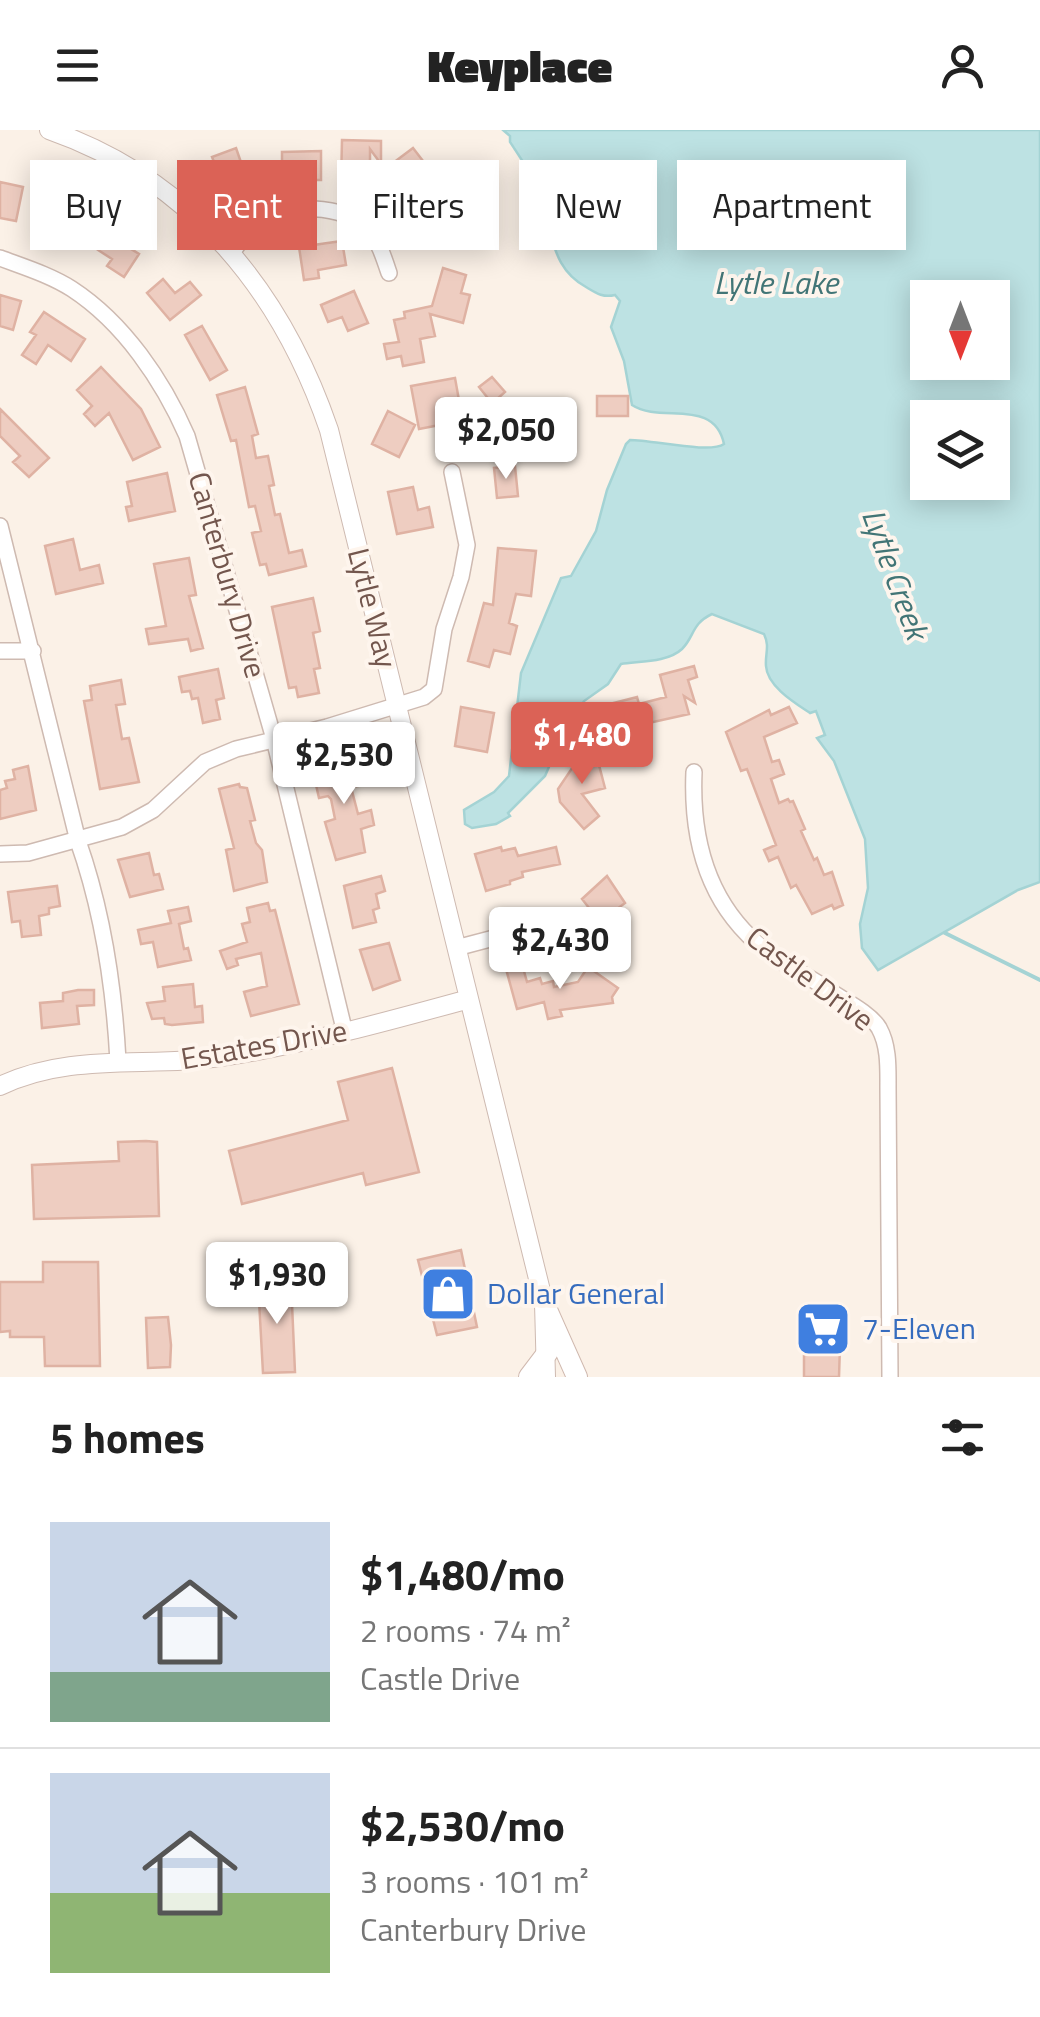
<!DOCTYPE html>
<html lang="en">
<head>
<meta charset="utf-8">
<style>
	:root { --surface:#fff; --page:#f2f2f2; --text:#222; --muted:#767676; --line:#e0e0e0; --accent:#db6256 }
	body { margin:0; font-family:"Titillium Web",sans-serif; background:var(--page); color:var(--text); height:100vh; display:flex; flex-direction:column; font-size:38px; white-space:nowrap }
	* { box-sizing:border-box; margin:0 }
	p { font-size:32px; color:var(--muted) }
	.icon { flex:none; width:55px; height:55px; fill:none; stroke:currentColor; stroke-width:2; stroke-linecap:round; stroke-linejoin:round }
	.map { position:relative; height:1247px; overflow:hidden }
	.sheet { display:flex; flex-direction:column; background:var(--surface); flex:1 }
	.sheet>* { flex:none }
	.banner { position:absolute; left:30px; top:30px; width:980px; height:90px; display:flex; gap:20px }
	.needle { width:65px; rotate:180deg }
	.fabs { position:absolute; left:910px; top:150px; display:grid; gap:20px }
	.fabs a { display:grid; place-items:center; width:100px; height:100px; border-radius:0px; background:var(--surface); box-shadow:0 5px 25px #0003; font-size:50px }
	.price { position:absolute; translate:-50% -85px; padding:0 22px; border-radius:10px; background:#fff; color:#222; font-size:32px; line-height:65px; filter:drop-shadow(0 2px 5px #0008) }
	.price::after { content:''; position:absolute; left:50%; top:60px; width:30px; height:22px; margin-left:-15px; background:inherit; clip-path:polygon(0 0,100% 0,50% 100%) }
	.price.on { background:var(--accent); color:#fff }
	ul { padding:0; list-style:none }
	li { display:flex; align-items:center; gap:30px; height:250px; padding:0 50px }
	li+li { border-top:2px solid var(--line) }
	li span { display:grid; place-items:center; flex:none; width:280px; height:200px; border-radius:0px; color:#555 }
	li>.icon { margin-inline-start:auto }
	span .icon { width:120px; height:120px; fill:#fffc; stroke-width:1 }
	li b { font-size:42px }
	h2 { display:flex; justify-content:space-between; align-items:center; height:120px; padding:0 50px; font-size:42px }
	.tag { padding:0 35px; border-radius:0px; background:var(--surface); box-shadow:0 5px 25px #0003; font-size:35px; line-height:90px }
	.tag.on { background:var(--accent); color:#fff }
	header { display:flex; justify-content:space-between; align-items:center; height:130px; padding:0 50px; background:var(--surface); font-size:45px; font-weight:800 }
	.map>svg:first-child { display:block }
	.water { fill:#bde2e3; stroke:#a4d3d4; stroke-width:2.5; fill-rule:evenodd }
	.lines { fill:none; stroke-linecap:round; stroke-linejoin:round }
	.stream { stroke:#a4d3d4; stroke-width:4 }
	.building { fill:#eecdc1; stroke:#dfb2a3; stroke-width:2.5 }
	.minor-casing { stroke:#cebab1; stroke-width:18 }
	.tertiary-casing { stroke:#cebab1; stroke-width:20 }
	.secondary-casing { stroke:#d0b9af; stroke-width:22 }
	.minor { stroke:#fff; stroke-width:15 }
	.tertiary { stroke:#fff; stroke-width:18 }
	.secondary { stroke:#fff; stroke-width:20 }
	.labels { text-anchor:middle; stroke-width:8; stroke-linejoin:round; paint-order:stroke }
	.street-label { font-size:30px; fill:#73564d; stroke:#fef5ed }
	.shop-label { font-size:30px; fill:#366cbe; stroke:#fef5ed; text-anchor:start }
	.water-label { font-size:32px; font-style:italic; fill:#427576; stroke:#fef5ed }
</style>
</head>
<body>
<header><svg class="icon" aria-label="menu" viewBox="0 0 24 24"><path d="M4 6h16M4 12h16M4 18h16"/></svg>Keyplace<svg class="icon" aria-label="person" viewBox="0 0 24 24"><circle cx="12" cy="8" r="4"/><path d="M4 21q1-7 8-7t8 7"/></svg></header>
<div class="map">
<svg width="1040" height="1247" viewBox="0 0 1040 1247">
	<rect width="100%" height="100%" fill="#fbf1e7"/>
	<path class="water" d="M503,0H1040V752L1018,760L878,840L862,818L860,794L868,758L865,709L834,631L817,608L825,605L816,581L810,583C795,573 767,556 766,536C765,523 770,517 764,504L712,484C691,494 695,506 682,519C667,533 638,531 621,534L608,554L584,571L569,596L553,590L555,623L545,646L508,683L510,686L496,694L472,698L465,694L464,680L494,662L509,646L521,543L561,448L571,446L596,401L607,360L626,314L630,310C653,310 710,324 724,314C714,267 661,294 632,275L624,231L611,197L620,171L615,165C603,168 596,163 586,157C555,140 554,112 543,82C539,71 531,64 525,56L531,44L510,12V6ZM928,168H992V232H928ZM928,288H992V352H928Z"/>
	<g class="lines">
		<path class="stream" d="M945,803L1040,850"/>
	</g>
	<path class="building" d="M342,10L381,11V34L370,19V40H358V53H341Z
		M236,18L244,41L221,49L212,27Z
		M413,18L423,31L408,42L420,59L396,77L385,63L396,55L385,39Z
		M321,21V50H282V22Z
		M0,52L23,57L16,91L0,88Z
		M61,56L89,68L72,106L59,101L55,111L44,106L50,93L35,87L43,69L53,73Z
		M437,70L457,99L428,118L419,105L427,100L416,85Z
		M127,75L139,83L120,112L139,124L124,147L107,136L112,129L98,120Z
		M342,111L346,135L318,140L319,148L304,150L299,117Z
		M443,138L466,145L461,163L470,165L463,193L430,184L435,206L420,209L424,232L403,236L401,226L387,229L384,214L399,212L394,190L405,188L404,182L432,176Z
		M163,149L175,163L190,152L201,165L170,190L147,163Z
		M354,161L368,193L348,201L342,187L328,192L321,175Z
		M0,165L21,171L13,200L0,196Z
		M44,182L85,209L71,231L48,215L36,234L22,225L36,205L30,202Z
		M202,196L227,240L210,250L185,205Z
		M101,237L141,279L160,317L133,330L109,283L95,296L84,284L92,276L77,260Z
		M492,247L505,262L496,270L506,283L499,289L508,300L495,310L471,280L487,267L479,257Z
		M455,248L460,276L447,278L450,293L419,299L411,256Z
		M245,257L258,304L252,306L256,328L268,326L274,355L269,356L275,385L280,384L289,423L302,420L306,436L269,445L266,434L260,435L252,403L261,401L255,376L249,377L236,310L231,311L217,265Z
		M597,266H628V286H597Z
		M0,279L49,328L29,347L13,332L20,326L0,306Z
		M388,281L415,295L399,327L372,314Z
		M515,336L518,366L497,368L494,338Z
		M167,343L175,381L129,391L126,377L132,376L127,352Z
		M413,357L418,380L429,377L433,397L397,404L388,362Z
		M73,409L80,440L99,435L103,453L56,464L45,416Z
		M498,418L536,421L531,466L516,464L509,493L517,496L510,524L494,520L489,537L468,531L484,473L493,475Z
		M189,428L196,465L189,466L203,518L191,521L188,509L149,514L146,499L166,496L154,434Z
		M313,468L320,501L313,503L320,538L314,539L319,563L298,567L296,557L289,558L272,477Z
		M694,536L697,547L688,550L695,573L684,566L689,584L635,596L632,605L636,619L625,622L619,597L607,599L602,576L637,567L639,574L666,567L660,545Z
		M218,539L224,568L216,570L220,589L203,593L198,568L192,569L190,561L182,562L179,547Z
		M121,550L125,574L116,575L122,609L129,608L139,652L100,659L84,571L92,570L90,556Z
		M461,577L494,583L487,622L455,616Z
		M789,577L797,593L764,607L772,632L779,630L784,644L771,649L779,673L788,669L790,672L793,671L805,699L801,701L814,730L817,728L824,745L832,742L843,775L834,779L832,775L812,784L796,755L791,758L778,727L769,731L764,720L776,715L747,639L741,641L726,602L769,580L771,585Z
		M594,616L605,658L582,664L599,686L584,699L560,672L558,659L581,625L580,619Z
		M354,624L358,656L351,657L358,684L371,680L374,695L361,699L365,722L336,730L325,692L335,689L331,669L328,666L319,668L316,655L326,653L322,632Z
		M28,636L36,680L0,689V660L7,658L5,651L15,649L13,640Z
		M239,654L240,657L247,658L255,690L250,691L256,713L262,720L267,752L234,761L226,720L234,718L219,659Z
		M501,717L502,721L515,718L518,726L556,717L560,734L522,742L523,747L510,751V754L486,761L475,724Z
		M149,723L154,745L159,744L163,759L130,767L118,730Z
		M381,746L385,761L376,764L379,778L373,780L376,792L353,798L344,756Z
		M607,746L625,773L600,792L582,769Z
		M57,756L60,776L49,778V784L39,786L41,805L22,807L20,791L12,792L8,762Z
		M268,773L270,781L275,780L299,874L251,886L244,862L267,856L261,823L236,829L238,835L227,839L220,821L247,812L242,794L250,792L247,778Z
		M188,777L191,791L179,794L184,819L188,818L191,830L158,837L153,812L141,814L138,800L171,793L168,781Z
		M598,797L629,801L627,821L596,817Z
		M389,813L400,850L373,860L360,820Z
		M522,834L527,852L540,848L542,854L553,851L554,857L578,852L588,837L618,858L612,867L613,873L560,880L562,886L548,889L544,872L517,879L506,839Z
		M193,854L195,877L202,876L203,892L172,895L165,894L164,888L152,889L147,873L165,871L163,857Z
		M78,860H94V875L77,876L79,894L42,898L40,873L63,871V863Z
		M392,938L419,1042L366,1055L363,1043L242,1074L229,1021L348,990L338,952Z
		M146,1011L157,1012L159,1086L34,1089L32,1035L119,1031L118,1012Z
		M461,1120L477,1197L437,1205L418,1130Z
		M43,1132H98L100,1236H45L44,1207H10V1201L0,1202V1152H43Z
		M291,1151L295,1242L263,1243L258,1152Z
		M804,1184H841L839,1247H804Z
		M168,1187L171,1215L170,1237L148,1238L146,1188Z"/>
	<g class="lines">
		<g class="minor-casing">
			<path id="minor" d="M232,123C239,113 247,100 257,93C286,73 344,73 369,100C379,112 384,128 389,143
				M0,128C24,137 50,145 72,159C124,193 163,251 187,306L274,609L345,903
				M0,396L78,711C103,782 114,856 118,931
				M0,521H33
				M694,642C691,711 709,776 765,820C784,836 810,846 830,861C845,871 870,883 879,898C889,916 888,938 888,958L890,1247
				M0,724L28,723L122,697L153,680L205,632L236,619L327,597L424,567L434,559L444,499L461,447L467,415L452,342
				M456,818L524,800L553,804"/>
		</g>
		<g class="tertiary-casing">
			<path id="tertiary" d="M49,0C192,50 281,160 329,300L544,1173L546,1247
				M0,956C72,921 151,939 228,926C309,913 389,891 469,869"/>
		</g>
		<g class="secondary-casing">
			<path id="secondary" d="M544,1173L577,1247
				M529,1247L548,1222"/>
		</g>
		<use href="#minor" class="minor"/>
		<use href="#tertiary" class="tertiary"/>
		<use href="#secondary" class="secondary"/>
	</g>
	<defs>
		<g id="shop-square" transform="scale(2.875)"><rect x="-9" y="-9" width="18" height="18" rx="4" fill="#3f7fe0" stroke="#fef5ed"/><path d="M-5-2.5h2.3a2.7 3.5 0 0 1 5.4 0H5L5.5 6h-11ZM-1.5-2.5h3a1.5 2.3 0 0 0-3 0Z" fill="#fff"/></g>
		<g id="supermarket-square" transform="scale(2.875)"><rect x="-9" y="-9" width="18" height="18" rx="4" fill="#3f7fe0" stroke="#fef5ed"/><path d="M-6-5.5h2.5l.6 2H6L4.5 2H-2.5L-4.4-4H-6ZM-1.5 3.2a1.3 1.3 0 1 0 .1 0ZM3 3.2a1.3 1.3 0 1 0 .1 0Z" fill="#fff"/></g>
	</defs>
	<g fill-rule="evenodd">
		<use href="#shop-square" x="448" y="1164"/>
		<use href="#supermarket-square" x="823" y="1199"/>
	</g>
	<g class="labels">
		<g class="street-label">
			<text transform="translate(227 445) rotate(74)" y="10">Canterbury Drive</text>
			<text transform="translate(372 478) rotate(76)" y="10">Lytle Way</text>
			<text transform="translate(810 849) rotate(37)" y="10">Castle Drive</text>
			<text transform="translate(264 915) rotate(-10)" y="10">Estates Drive</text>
		</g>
		<g class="shop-label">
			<text x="487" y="1174">Dollar General</text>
			<text x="862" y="1209">7-Eleven</text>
		</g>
		<g class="water-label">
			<text x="776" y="164">Lytle Lake</text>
			<text transform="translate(895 444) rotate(70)" y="11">Lytle Creek</text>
		</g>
	</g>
</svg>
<div class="fabs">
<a><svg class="needle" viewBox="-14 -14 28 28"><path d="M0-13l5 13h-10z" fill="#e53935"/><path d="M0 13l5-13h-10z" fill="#767676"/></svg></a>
<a><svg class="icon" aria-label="layers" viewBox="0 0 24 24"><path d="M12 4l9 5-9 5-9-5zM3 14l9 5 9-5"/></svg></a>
</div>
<b class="price" style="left:506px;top:352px">$2,050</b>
<b class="price on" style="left:582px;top:657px">$1,480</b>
<b class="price" style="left:344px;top:677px">$2,530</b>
<b class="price" style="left:560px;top:862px">$2,430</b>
<b class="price" style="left:277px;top:1197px">$1,930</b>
<div class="banner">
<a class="tag">Buy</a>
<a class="tag on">Rent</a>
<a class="tag">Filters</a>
<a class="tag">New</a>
<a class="tag">Apartment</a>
</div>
</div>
<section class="sheet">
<h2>5 homes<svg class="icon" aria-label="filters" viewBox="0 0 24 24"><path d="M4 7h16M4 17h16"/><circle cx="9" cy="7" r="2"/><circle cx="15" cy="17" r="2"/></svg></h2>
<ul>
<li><span style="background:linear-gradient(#c9d6e8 75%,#7fa58c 0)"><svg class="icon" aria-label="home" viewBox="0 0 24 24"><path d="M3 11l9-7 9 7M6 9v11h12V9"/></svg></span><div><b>$1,480/mo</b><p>2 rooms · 74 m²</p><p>Castle Drive</p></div></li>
<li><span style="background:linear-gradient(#c9d6e8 60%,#8fb573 0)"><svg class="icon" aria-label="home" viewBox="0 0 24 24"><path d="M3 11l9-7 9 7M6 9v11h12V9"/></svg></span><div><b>$2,530/mo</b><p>3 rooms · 101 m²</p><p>Canterbury Drive</p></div></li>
</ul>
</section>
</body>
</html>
